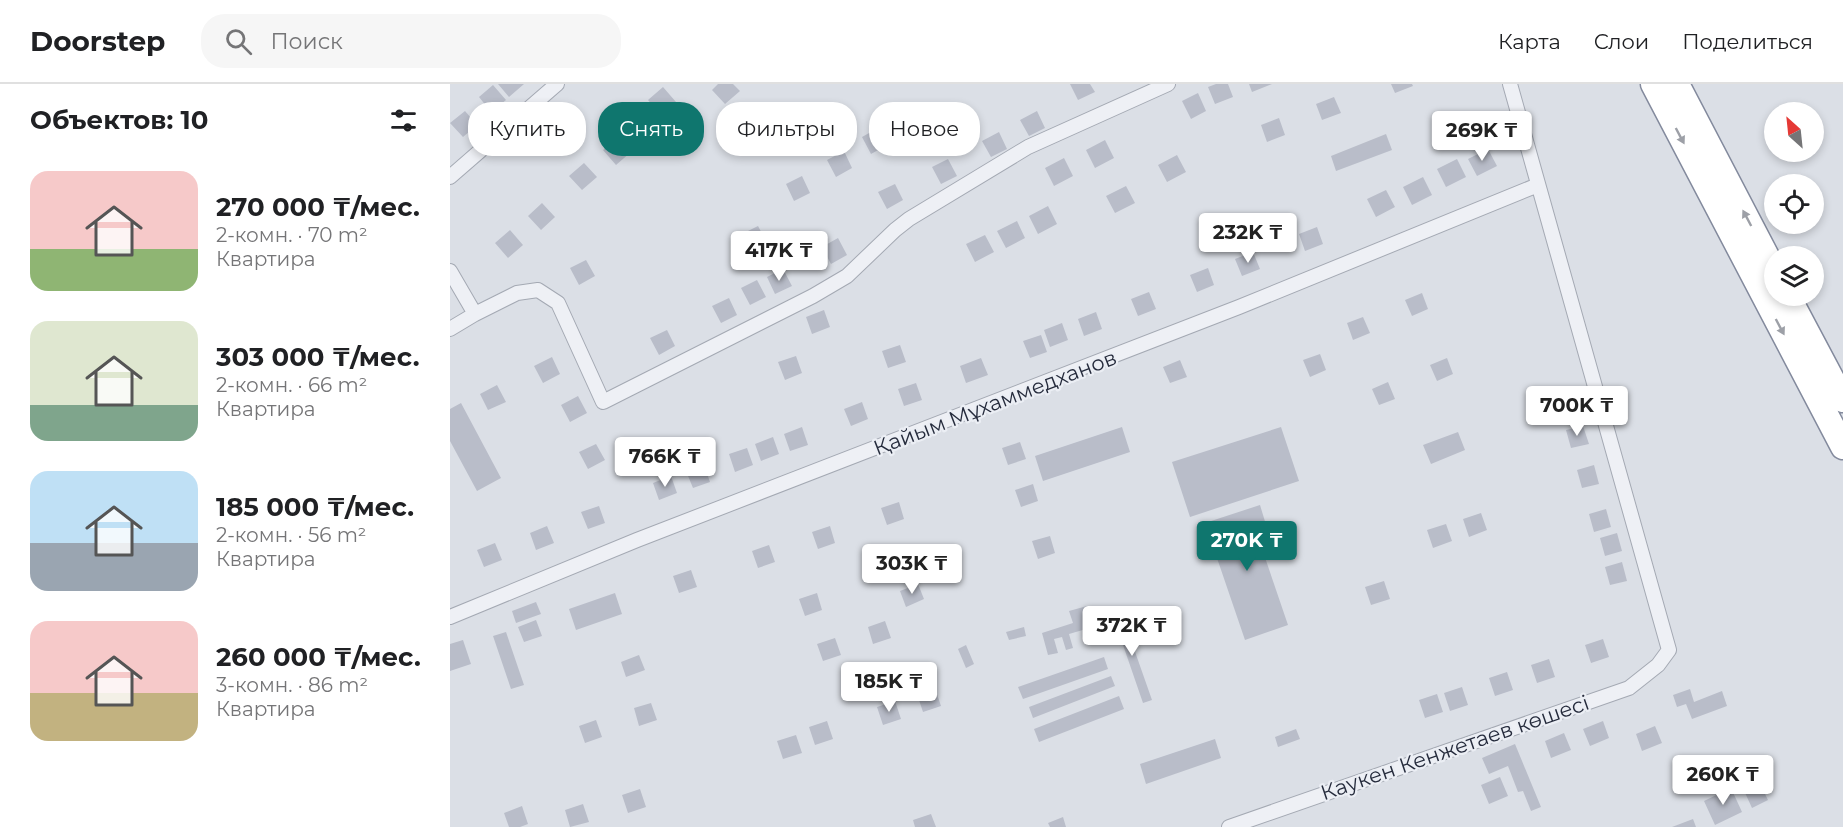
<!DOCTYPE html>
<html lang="ru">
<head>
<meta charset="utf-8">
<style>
	:root { --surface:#fff; --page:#f6f6f6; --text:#202124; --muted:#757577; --line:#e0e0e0; --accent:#0f766e }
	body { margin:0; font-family:Montserrat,sans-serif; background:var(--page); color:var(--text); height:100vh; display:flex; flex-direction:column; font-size:22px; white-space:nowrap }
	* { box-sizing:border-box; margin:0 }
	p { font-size:20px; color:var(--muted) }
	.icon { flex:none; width:33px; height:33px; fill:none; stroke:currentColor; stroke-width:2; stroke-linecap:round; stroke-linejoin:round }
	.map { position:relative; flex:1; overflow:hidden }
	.side { display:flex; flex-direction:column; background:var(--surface); width:450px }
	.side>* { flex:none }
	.banner { position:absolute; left:18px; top:18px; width:570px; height:54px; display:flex; gap:12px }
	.needle { width:39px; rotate:333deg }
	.buttons { position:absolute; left:1314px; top:18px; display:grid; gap:12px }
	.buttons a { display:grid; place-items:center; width:60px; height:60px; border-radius:50%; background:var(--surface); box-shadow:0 3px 9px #0003; font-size:30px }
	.price { position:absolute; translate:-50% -51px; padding:0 14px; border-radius:6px; background:#fff; color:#222; font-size:20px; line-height:39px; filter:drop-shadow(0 2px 3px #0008) }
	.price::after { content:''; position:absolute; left:50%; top:36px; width:18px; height:14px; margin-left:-9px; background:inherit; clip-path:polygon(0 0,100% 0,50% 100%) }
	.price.on { background:var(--accent); color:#fff }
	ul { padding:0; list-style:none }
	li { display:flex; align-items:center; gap:18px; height:150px; padding:0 30px }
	li span { display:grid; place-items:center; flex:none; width:168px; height:120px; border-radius:18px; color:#555 }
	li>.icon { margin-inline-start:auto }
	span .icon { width:72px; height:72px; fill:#fffc; stroke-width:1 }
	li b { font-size:26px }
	h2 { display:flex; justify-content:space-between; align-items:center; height:72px; padding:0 30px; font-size:26px }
	.pill { padding:0 21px; border-radius:24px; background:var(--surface); box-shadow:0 3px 9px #0003; font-size:21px; line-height:54px }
	.pill.on { background:var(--accent); color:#fff }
	header { display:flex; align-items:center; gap:36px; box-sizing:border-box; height:84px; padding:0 30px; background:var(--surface); border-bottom:2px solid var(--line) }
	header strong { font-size:28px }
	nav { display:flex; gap:33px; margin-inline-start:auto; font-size:21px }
	.search { width:420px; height:54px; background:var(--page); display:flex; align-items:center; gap:15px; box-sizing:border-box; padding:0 21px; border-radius:24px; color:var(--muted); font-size:22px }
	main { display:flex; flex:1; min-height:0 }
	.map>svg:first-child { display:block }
	.building { fill:#b9bdc9 }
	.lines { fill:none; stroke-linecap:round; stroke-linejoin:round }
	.street-casing { stroke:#a4a9b3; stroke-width:16 }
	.highway-casing { stroke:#838a9d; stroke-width:27 }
	.street { stroke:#eef0f5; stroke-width:14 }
	.highway { stroke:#fff; stroke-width:24 }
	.oneway { fill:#9da0a7 }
	.labels { text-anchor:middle; stroke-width:4.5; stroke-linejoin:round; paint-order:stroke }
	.street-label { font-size:21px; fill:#252b3c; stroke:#ebeef4 }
</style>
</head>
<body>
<header>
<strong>Doorstep</strong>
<div class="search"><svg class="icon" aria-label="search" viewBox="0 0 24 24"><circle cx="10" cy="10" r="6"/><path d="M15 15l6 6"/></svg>Поиск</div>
<nav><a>Карта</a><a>Слои</a><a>Поделиться</a></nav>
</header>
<main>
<section class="side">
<h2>Объектов: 10<svg class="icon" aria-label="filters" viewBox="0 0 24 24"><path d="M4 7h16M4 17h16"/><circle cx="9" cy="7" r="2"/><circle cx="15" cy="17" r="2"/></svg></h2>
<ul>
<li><span style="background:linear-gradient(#f6c9c9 65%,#8fb573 0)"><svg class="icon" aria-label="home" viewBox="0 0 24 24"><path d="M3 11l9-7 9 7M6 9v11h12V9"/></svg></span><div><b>270 000 ₸/мес.</b><p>2-комн. · 70 m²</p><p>Квартира</p></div></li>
<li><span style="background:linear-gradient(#dfe7d0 70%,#7fa58c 0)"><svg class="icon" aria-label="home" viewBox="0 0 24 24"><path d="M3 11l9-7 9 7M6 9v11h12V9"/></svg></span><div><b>303 000 ₸/мес.</b><p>2-комн. · 66 m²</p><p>Квартира</p></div></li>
<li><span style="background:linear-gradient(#bfe0f5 60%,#9aa5b1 0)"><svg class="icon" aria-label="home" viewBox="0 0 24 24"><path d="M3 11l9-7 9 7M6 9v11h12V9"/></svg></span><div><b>185 000 ₸/мес.</b><p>2-комн. · 56 m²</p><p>Квартира</p></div></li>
<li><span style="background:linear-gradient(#f6c9c9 60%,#c2b280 0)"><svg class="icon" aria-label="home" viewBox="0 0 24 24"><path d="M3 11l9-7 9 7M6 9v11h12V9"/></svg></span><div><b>260 000 ₸/мес.</b><p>3-комн. · 86 m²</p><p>Квартира</p></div></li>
</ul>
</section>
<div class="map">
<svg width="1393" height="743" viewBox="0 0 1393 743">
	<rect width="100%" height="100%" fill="#dbdfe6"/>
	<path class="building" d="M48,0H74L59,13Z
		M268,0H283L290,7L275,20L262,6Z
		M620,0H640L645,8L628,16Z
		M766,0H778L783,13L765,20L758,3Z
		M799,0H822L802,8Z
		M941,0H962L963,2L945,9Z
		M43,1L56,16L41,28L29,13Z
		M213,3L226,18L211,31L198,16Z
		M748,9L756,27L741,35L732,17Z
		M884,13L891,29L872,36L866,20Z
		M15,27L27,41L13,53L0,39Z
		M587,27L595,44L579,52L570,36Z
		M236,30L249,44L234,57L221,43Z
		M829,34L835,51L817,58L811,41Z
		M1050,38L1059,56L1040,66L1031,48Z
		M428,44L437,61L421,70L412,53Z
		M549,48L557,65L541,73L532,57Z
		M936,50L942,66L886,87L881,72Z
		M168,54L181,68L166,81L153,66Z
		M655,56L664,74L645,84L636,66Z
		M1038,65L1047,82L1027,92L1018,75Z
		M394,67L402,84L386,93L377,76Z
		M727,71L736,88L717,98L708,81Z
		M614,74L623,92L604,102L595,84Z
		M498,75L507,92L491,100L482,83Z
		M1007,75L1016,93L996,103L987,85Z
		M134,79L147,93L132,106L119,92Z
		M352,92L360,109L344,117L336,100Z
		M973,93L982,111L962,121L953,103Z
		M445,100L453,116L437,125L428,108Z
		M676,102L685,119L665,129L656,112Z
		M936,106L945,123L926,133L917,115Z
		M92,119L105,133L91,146L78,132Z
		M598,122L607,140L588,150L579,132Z
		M567,137L575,154L556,164L547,147Z
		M308,142L317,159L300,167L292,150Z
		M867,143L873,160L855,167L849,150Z
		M60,146L73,161L58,174L45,159Z
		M535,151L544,168L525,178L516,160Z
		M388,154L397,171L381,180L372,163Z
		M803,168L810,185L792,192L785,175Z
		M136,176L145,192L129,201L120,184Z
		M758,184L764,201L747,208L740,191Z
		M333,185L342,202L325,210L317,193Z
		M307,196L316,213L300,221L291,204Z
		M699,208L706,225L688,232L681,215Z
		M972,209L978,225L962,232L955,216Z
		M279,214L287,231L271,239L262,222Z
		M374,226L380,243L362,250L356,233Z
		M646,228L652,245L634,252L628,235Z
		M913,233L920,249L903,256L897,239Z
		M612,239L618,256L600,263L594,246Z
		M217,246L225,262L209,271L200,254Z
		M591,251L597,268L580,274L573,257Z
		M450,261L456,278L438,284L432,267Z
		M870,270L876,286L860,293L853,276Z
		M346,272L352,289L335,296L328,278Z
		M102,273L110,290L93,299L84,282Z
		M531,274L538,291L516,299L510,282Z
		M997,274L1003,290L987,297L980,281Z
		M730,276L737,293L720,299L713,283Z
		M938,298L945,315L929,321L922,305Z
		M466,299L472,316L454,322L448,305Z
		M47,301L56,318L38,326L30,310Z
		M128,312L137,329L120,338L111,321Z
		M412,318L418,335L401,342L394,325Z
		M11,319L51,394L27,407L0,357V325Z
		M1133,342L1139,360L1121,364L1116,346Z
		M352,343L358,361L340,367L334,350Z
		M672,343L680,368L593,397L585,372Z
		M831,343L849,397L740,433L722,378Z
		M1008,348L1015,366L981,380L973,361Z
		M323,353L329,370L311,377L305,360Z
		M570,358L576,375L558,381L552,364Z
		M146,360L155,376L138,385L129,368Z
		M297,364L303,381L285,388L279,370Z
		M254,381L260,398L243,404L236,387Z
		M1144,381L1149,400L1132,404L1127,386Z
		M221,392L227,409L209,416L203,399Z
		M583,400L588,417L571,423L565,406Z
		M449,418L454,435L437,441L431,424Z
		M810,421L817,444L806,447L838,541L795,556L755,439Z
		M149,422L155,439L138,445L131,428Z
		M1156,425L1161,443L1144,448L1139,430Z
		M1031,429L1037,446L1019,453L1013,435Z
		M996,440L1002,457L983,464L977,446Z
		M97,442L104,459L86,466L80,449Z
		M380,442L385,459L368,465L362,448Z
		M1167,449L1172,467L1155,472L1150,454Z
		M600,452L605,469L588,475L582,457Z
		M45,459L52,476L34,483L27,466Z
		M319,461L325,478L308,484L302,467Z
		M1172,478L1177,497L1160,501L1155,483Z
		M241,486L247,503L229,509L223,492Z
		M934,497L940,515L921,521L915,503Z
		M468,500L474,515L456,523L450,507Z
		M165,509L172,530L126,546L119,525Z
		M367,509L372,526L355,532L349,515Z
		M86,518L91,530L66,539L62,527Z
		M637,522L643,543L619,550L623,564L616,566L612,553L604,555L608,569L598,571L592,549L623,539L619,527Z
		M670,525L702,616L693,619L662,529Z
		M86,536L92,552L74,558L68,543Z
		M435,537L441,554L423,560L418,543Z
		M574,543L576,552L559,556L556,548Z
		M56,548L74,601L61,605L43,552Z
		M385,554L391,571L373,577L367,560Z
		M1153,555L1159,573L1141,579L1135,561Z
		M13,556L21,580L0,587V560Z
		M516,561L524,580L516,584L508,565Z
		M189,571L195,586L176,593L171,578Z
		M654,573L658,585L573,615L568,603Z
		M1099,575L1105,593L1087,599L1081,581Z
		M1057,588L1063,606L1045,612L1039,594Z
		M661,592L665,602L583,634L579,623Z
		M1012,603L1018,621L1000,627L994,609Z
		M485,604L491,622L473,628L467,610Z
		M1240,605L1244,618L1272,607L1277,622L1242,635L1236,620L1227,623L1223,611Z
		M987,610L993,628L975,634L969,616Z
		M669,612L674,625L589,658L584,645Z
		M445,617L451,635L433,641L427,623Z
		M201,619L207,636L189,642L184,624Z
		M146,636L152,653L135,659L129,642Z
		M377,637L383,655L365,661L359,643Z
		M1153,637L1159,654L1140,662L1133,645Z
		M1205,642L1212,659L1192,667L1186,650Z
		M846,645L850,655L828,663L825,653Z
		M1114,649L1121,666L1101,674L1095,657Z
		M346,651L352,669L333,675L327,657Z
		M765,655L771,674L696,700L690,680Z
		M1065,660L1091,723L1081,727L1073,707L1068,708L1058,682L1039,690L1032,674Z
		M1256,677L1265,695L1247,703L1239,685Z
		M1306,692L1318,716L1302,724L1291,700Z
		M1050,693L1058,712L1039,720L1031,701Z
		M1281,704L1292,728L1265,741L1254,717Z
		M190,705L196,723L178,729L172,711Z
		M133,720L139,738L120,743L115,726Z
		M72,722L78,740L70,743H59L54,729Z
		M481,730L486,743H465L463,736Z
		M613,733L616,743H600L598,739Z
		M1243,735L1246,743H1222Z"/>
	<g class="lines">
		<g class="street-casing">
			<path id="street" d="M0,93L107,0
				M0,187L25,230L67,209L88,206L108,219L153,318L363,212L397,192L445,146L459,135L578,63L718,0
				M0,245L25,230
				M0,533L187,456L789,223L1088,101
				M779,743L1179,604L1208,581L1219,566L1060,0"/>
		</g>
		<g class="highway-casing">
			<path id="highway" d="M1203,0L1393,363
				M1227,0L1324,186
				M1338,212L1393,316"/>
		</g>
		<use href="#street" class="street"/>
		<use href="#highway" class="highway"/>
	</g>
	<defs><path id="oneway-solid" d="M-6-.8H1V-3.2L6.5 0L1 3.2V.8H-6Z" transform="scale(1.5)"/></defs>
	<g class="oneway">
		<use href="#oneway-solid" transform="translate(1230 52) rotate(62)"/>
		<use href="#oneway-solid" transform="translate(1297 134) rotate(-118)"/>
		<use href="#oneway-solid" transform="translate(1330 243) rotate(62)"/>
	</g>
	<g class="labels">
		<g class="street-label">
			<text transform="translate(545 319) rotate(-21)" y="7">Қайым Мұхаммедханов</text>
			<text transform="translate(1005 664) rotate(-19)" y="7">Каукен Кенжетаев көшесі</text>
		</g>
	</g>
</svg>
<div class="buttons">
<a><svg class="needle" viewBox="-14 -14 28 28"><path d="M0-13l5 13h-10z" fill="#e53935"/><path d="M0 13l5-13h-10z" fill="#757577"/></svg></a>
<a><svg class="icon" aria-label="locate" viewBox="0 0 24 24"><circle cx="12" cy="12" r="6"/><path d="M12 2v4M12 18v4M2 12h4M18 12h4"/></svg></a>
<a><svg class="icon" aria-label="layers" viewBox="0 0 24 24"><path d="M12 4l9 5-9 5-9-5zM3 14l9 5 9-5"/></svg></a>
</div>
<b class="price" style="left:1032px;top:78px">269K ₸</b>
<b class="price" style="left:798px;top:180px">232K ₸</b>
<b class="price" style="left:329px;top:198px">417K ₸</b>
<b class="price" style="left:1127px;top:353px">700K ₸</b>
<b class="price" style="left:215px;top:404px">766K ₸</b>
<b class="price on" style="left:797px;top:488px">270K ₸</b>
<b class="price" style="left:462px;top:511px">303K ₸</b>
<b class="price" style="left:682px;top:573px">372K ₸</b>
<b class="price" style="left:439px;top:629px">185K ₸</b>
<b class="price" style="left:1273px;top:722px">260K ₸</b>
<div class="banner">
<a class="pill">Купить</a>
<a class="pill on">Снять</a>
<a class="pill">Фильтры</a>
<a class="pill">Новое</a>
</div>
</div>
</main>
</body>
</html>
